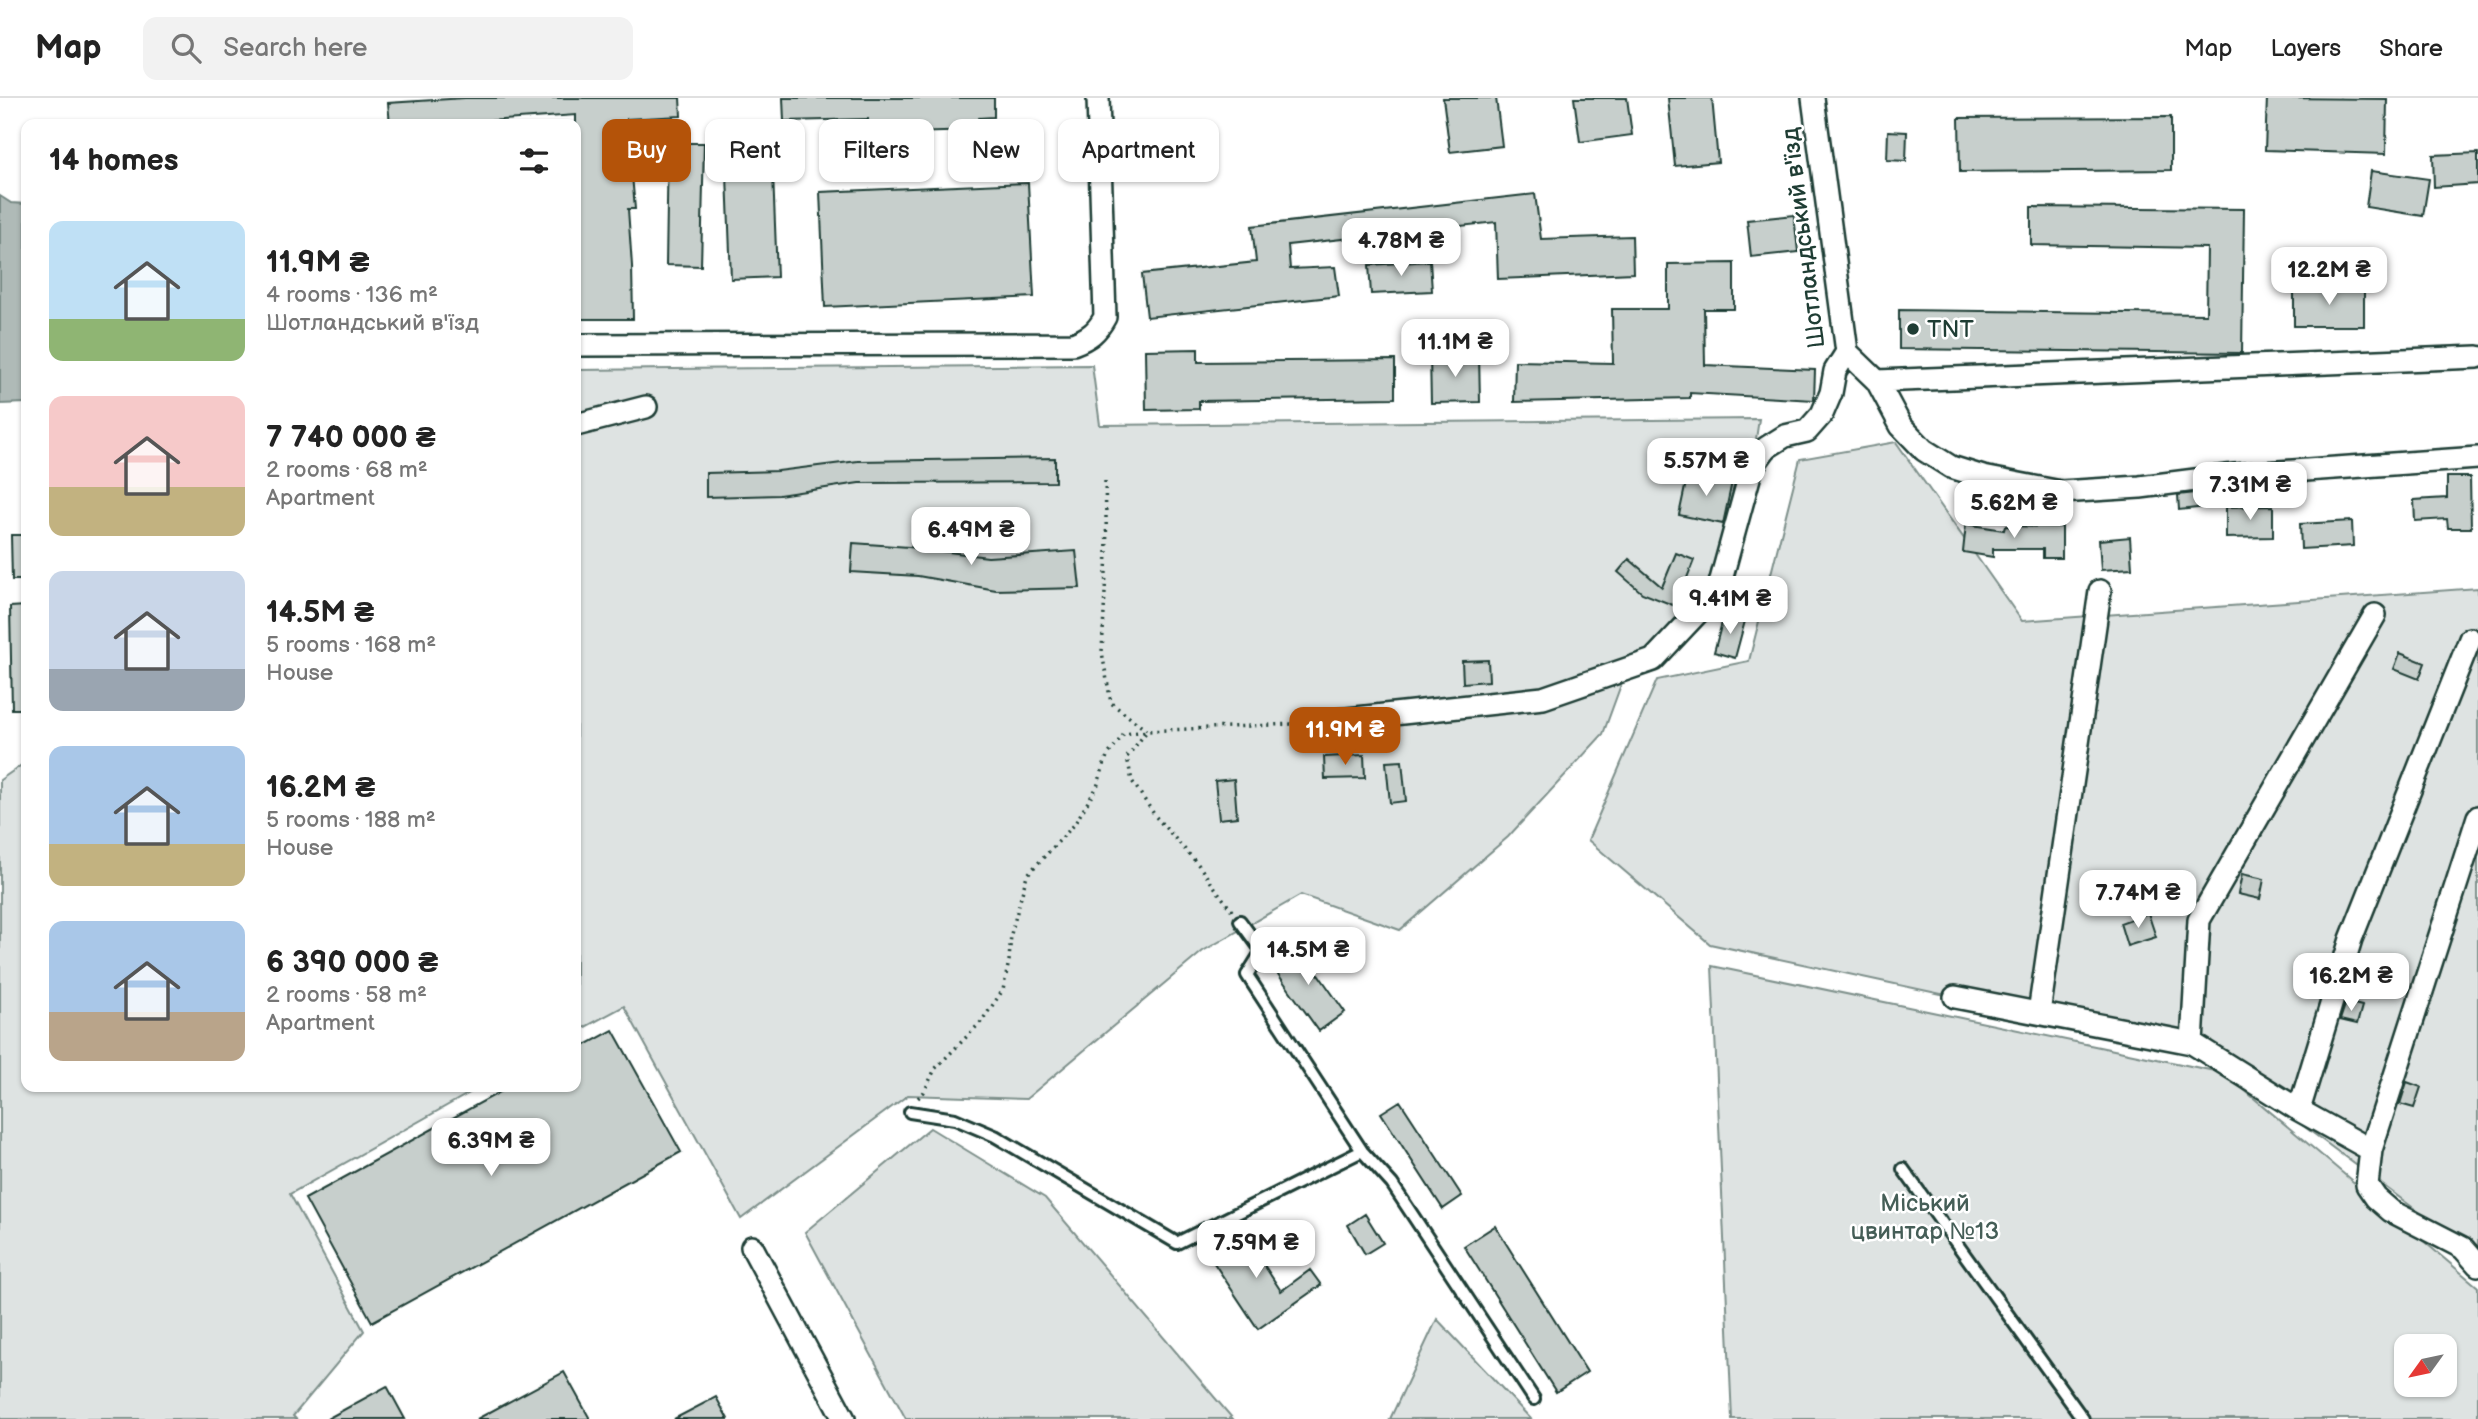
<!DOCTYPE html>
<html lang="en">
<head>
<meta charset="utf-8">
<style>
	:root { --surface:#fff; --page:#f2f2f2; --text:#222; --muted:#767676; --line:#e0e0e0; --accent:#b45309 }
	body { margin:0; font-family:"Balsamiq Sans",sans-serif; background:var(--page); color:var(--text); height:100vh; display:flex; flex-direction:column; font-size:26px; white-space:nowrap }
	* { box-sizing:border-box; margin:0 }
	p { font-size:23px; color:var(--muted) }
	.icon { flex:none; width:38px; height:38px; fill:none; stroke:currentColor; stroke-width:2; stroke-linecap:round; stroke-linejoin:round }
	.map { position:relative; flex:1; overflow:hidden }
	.sheet { position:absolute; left:21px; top:21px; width:560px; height:973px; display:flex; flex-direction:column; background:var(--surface); border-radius:14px; box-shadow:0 2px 5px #0004 }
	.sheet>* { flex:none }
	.hud { position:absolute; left:602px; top:21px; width:665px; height:63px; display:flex; gap:14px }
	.needle { width:46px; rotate:237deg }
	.buttons { position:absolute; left:2394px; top:1236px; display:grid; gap:14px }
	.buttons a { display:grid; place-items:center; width:63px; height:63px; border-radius:14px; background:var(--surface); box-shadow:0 2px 5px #0004; font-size:35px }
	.price { position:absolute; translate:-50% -60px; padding:0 16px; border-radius:14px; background:#fff; color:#222; font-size:23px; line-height:46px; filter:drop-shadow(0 2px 4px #0008) }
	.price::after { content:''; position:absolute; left:50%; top:42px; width:21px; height:16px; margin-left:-10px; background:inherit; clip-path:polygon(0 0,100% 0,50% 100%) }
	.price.selected { background:var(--accent); color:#fff }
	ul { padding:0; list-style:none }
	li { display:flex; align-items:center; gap:21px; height:175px; padding:0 28px }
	li span { display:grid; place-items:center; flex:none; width:196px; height:140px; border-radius:14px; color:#555 }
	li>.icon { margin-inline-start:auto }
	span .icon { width:84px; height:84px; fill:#fffc; stroke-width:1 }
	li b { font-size:30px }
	h2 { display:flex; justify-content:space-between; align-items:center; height:84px; padding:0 28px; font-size:30px }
	.pill { padding:0 24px; border-radius:14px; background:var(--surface); box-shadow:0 2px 5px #0004; font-size:24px; line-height:63px }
	.pill.selected { background:var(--accent); color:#fff }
	header { display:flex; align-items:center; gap:42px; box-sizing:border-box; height:98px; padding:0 35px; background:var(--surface); border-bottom:2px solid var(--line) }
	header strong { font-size:33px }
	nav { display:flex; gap:38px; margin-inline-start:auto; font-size:24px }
	.search { width:490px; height:63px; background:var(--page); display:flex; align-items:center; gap:18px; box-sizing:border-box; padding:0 24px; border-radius:14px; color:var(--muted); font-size:26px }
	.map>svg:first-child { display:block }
	.green { fill:#dee3e2; stroke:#7e908b; stroke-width:2; fill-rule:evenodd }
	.water { fill:#afbab7; stroke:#758883; stroke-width:2 }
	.building { fill:#c7cfcc; stroke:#1f3d34; stroke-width:2 }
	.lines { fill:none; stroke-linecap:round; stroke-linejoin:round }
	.lane-casing { stroke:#1f3d34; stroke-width:16 }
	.street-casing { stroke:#1f3d34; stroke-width:26 }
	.path { stroke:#1f3d34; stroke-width:3.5; stroke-dasharray:2 5; stroke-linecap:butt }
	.lane { stroke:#fff; stroke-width:10 }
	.street { stroke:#fff; stroke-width:21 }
	.poi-dot { fill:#1f3d34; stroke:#fff; stroke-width:2.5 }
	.labels { text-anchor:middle; stroke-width:5; stroke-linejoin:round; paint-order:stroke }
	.street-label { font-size:24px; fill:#1f3d34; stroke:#fff }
	.poi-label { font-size:24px; fill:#1f3d34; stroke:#fff; text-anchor:start }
	.park-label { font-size:24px; fill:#455e57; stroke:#fff }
</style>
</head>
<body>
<header>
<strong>Map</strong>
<div class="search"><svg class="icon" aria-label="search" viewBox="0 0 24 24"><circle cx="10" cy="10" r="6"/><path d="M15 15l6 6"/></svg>Search here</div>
<nav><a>Map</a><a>Layers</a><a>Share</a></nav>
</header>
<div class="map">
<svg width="2478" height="1321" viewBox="0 0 2478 1321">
	<rect width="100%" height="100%" fill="#fff"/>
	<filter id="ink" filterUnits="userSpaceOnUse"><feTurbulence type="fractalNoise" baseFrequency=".0143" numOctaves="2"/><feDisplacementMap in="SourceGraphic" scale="14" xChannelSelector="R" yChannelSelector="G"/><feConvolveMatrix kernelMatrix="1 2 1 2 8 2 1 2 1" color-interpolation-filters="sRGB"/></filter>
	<g filter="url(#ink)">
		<path class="green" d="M1092,267L1100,327L1759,321L1737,467L1622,584L1603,636L1508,739L1400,832L1301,797L1203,853L1026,1001L908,997L741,1121L624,908L576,934V272Z
			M1896,344L2022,523L2478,490V1158L2192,945L1955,899L1710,846L1588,742L1657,582L1749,563L1800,361Z
			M26,664V989H480L290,1096L364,1233L293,1318L296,1321H0V682Z
			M1712,868L2224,975L2478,1189V1321H1732ZM2406,1248H2445V1286H2406Z
			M930,1030L1045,1100L1233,1321H906L805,1134Z
			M1437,1221L1531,1321H1390Z"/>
		<path class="water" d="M0,98L11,105L26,106V305L0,306Z"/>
		<path class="building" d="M465,0H680L681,18L627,21L635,111H628L632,168L633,221H576V17L443,26H390L388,5Z
			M783,0H994V19L979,20L980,33L868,36V21L784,23Z
			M1443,0H1496L1502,48L1450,54Z
			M1574,0H1627L1632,37L1580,44Z
			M1668,0H1712L1718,64L1675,68Z
			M2267,0L2387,1L2386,56L2265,52Z
			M2171,19V72L1960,74L1959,20Z
			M1888,33L1907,34L1906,63L1887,62Z
			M668,45H704L701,168L666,167Z
			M2478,55V86L2434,89L2433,57Z
			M2371,73L2429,81L2423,118L2366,109Z
			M773,75L777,179L731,181L727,77Z
			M1028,85L1034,199L825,209L820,94Z
			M1535,96L1541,141L1632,138L1633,175L1498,181L1496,124L1288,147L1290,171L1335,169L1339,198L1147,219L1142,176L1256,164L1252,128Z
			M2031,109L2244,111L2242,255L1899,251V212L2206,216L2207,150L2031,147Z
			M1794,117L1798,154L1751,159L1747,122Z
			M1430,163L1432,193L1371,196L1369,167Z
			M1734,165V211H1704L1705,267L1815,272L1814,302L1690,295V300L1514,304L1515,263L1613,265L1612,211H1668V166Z
			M2364,190V228H2294V191Z
			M1198,251V264L1395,262V300L1199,303V311L1146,312L1145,252Z
			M1479,256L1480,304L1431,305L1430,257Z
			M1055,360V384L859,385L779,397L706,399V375L778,373L858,363Z
			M1688,375L1732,384L1723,426L1679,417Z
			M2447,379H2470L2471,430H2448L2447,421L2415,423L2414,402L2447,400Z
			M2204,394L2206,409L2179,412L2178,397Z
			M2273,408V439L2226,440V409Z
			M2352,423L2353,448L2301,451L2300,426Z
			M1966,426L2004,432L2005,428L2062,429V460H2043V451H1993V459L1963,454Z
			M11,437H26V482H12Z
			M2130,439L2132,470L2101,472L2099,442Z
			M853,445L909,449L988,459L1076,453L1080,490L996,492L918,478L851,474Z
			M1676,455L1694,462L1678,503L1685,509L1683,511L1642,495L1618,474L1629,461L1662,489Z
			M26,508V611H12L10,509Z
			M1724,517L1745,523L1735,560L1714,554Z
			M2400,555L2425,565L2419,581L2394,571Z
			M1488,562L1489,583L1463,585L1462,563Z
			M1364,657L1365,680L1325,681L1324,659Z
			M1402,663L1406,703L1390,705L1386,664Z
			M1234,681L1237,719L1219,721L1215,683Z
			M2242,776L2264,781L2260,801L2238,796Z
			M2148,815L2156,839L2127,848L2120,825Z
			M1297,846L1345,914L1319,933L1270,865Z
			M2346,904L2362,908L2357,926L2340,922Z
			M613,932L681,1054L372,1224L305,1101L509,989H576V952Z
			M2407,984L2421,989L2414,1010L2400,1006Z
			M1400,1003L1462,1098L1443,1111L1381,1015Z
			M1365,1116L1383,1145L1365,1156L1348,1127Z
			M1495,1128L1587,1274L1556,1294L1464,1148Z
			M1240,1130L1281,1193L1310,1172L1321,1187L1258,1231L1206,1153Z
			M564,1274L590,1321H477Z
			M387,1288L405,1321H327Z
			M716,1299L728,1321H674Z"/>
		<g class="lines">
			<g class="lane-casing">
				<path id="lane" d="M1240,823L1262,853L1247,877L1362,1053L1392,1086L1534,1301
					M910,1014L955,1021L995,1038L1177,1145L1362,1053
					M1903,1071L2083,1321"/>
			</g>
			<g class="street-casing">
				<path id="street" d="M576,247L1073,246C1089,240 1097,234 1105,219L1098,0
					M1847,254L1877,283L1901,328L1924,352L1951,369L1983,379L2061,394L2140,389L2235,377L2478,360
					M1877,283L2478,259
					M576,327L646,309
					M1309,625L1543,600L1653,562L1718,493L1752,369L1766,350L1785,338L1807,333L1822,316L1831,295L1835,273L1847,254L1813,0
					M2478,719L2371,1052L2367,1087L2376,1100L2391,1113L2463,1150L2478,1167
					M1955,899L2192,945L2299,1012L2371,1052
					M2039,915L2100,493
					M2192,945L2199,822L2375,517
					M2299,1012L2351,841L2470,541
					M752,1149L844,1321"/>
			</g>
			<path class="path" d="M1105,383L1107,454L1102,554L1111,605L1146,632
				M1232,813L1197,765L1156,719L1132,683L1127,659L1147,633L1292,626
				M918,1000L924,994L935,971L981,924L1003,892L1009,863L1011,836L1027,777L1074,727L1097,689L1107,658L1124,636L1147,633"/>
			<use href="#lane" class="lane"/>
			<use href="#street" class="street"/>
		</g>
	</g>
	<circle class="poi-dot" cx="1913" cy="231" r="7"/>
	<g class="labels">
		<g class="street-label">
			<text transform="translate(1803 140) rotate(-97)" y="8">Шотландський в'їзд</text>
		</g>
		<g class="poi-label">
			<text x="1927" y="239">TNT</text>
		</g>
		<g class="park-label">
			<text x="1925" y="1113">Міський<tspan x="1925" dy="28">цвинтар №13</tspan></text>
		</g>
	</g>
</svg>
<div class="buttons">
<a><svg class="needle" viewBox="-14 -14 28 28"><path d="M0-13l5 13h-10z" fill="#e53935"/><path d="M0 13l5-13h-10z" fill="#767676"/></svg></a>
</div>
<b class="price" style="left:1401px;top:180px">4.78M ₴</b>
<b class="price" style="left:2329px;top:209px">12.2M ₴</b>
<b class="price" style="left:1455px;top:281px">11.1M ₴</b>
<b class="price" style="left:1706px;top:400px">5.57M ₴</b>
<b class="price" style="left:2250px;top:424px">7.31M ₴</b>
<b class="price" style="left:2014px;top:442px">5.62M ₴</b>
<b class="price" style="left:971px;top:469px">6.49M ₴</b>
<b class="price" style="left:1730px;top:538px">9.41M ₴</b>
<b class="price selected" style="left:1345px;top:669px">11.9M ₴</b>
<b class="price" style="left:2138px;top:832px">7.74M ₴</b>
<b class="price" style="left:1308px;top:889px">14.5M ₴</b>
<b class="price" style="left:2351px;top:915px">16.2M ₴</b>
<b class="price" style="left:491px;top:1080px">6.39M ₴</b>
<b class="price" style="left:1256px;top:1182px">7.59M ₴</b>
<div class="hud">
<a class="pill selected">Buy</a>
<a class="pill">Rent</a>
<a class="pill">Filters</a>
<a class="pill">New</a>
<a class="pill">Apartment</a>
</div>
<section class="sheet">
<h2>14 homes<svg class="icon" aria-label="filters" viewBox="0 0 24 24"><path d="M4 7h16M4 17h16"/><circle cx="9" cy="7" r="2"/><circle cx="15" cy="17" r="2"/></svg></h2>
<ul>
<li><span style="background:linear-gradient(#bfe0f5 70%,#8fb573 0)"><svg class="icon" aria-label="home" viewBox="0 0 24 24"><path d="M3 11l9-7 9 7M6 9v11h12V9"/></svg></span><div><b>11.9M ₴</b><p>4 rooms · 136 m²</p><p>Шотландський в'їзд</p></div></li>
<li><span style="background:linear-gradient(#f6c9c9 65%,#c2b280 0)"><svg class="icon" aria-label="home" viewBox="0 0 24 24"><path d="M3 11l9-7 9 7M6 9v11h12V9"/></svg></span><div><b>7 740 000 ₴</b><p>2 rooms · 68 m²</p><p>Apartment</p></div></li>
<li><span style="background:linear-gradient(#c9d6e8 70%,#9aa5b1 0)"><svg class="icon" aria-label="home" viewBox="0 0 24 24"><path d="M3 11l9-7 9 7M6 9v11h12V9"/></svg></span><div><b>14.5M ₴</b><p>5 rooms · 168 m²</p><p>House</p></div></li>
<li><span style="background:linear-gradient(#a9c7e8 70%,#c2b280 0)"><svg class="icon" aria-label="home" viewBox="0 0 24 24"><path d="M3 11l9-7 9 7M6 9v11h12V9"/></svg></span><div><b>16.2M ₴</b><p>5 rooms · 188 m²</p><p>House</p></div></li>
<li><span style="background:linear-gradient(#a9c7e8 65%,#b9a48a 0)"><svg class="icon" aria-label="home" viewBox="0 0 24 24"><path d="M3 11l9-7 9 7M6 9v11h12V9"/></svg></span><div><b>6 390 000 ₴</b><p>2 rooms · 58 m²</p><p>Apartment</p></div></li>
</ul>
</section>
</div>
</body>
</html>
